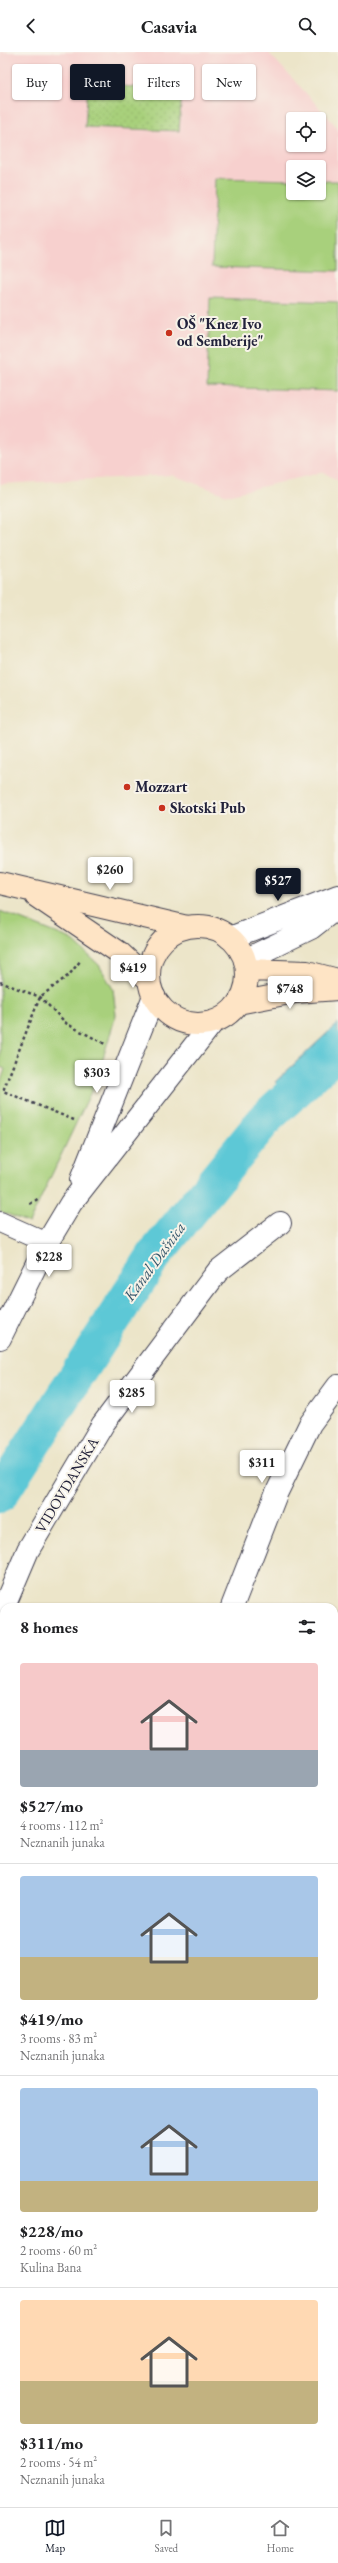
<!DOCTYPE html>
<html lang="en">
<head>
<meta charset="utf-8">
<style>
	:root { --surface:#fff; --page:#f2f2f2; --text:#202124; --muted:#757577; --line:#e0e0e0; --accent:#111827 }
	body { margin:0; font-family:"EB Garamond",serif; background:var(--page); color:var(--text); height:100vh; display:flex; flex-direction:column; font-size:15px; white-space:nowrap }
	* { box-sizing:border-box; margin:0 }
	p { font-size:13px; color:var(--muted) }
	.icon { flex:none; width:22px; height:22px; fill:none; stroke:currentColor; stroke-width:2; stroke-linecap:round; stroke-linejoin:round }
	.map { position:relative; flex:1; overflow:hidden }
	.sheet { position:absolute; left:0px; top:1551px; width:338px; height:904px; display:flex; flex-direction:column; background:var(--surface); border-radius:12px 12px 0 0; box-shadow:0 1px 3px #0004 }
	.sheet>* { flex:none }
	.banner { position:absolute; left:12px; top:12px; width:314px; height:36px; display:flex; gap:8px }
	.tools { position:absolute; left:286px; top:60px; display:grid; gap:8px }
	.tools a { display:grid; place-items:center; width:40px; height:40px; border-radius:4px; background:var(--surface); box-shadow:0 1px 3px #0004; font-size:20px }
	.price { position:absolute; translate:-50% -34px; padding:0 9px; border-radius:4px; background:#fff; color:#222; font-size:13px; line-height:26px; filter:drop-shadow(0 1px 2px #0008) }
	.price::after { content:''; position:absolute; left:50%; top:24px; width:12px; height:9px; margin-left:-6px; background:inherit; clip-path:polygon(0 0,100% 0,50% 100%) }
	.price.on { background:var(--accent); color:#fff }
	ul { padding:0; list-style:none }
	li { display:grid; align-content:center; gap:8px; height:212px; padding:0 20px }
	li+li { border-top:1px solid var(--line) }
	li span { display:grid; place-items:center; height:124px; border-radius:4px; color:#555 }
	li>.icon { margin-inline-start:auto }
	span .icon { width:72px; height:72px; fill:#fffc; stroke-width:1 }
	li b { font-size:17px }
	h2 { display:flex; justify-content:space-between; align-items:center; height:48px; padding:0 20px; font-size:17px }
	.tag { padding:0 14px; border-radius:4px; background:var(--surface); box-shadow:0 1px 3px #0004; font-size:14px; line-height:36px }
	.tag.on { background:var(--accent); color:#fff }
	header { display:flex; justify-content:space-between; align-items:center; height:52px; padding:0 20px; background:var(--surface); font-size:18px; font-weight:700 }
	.tab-bar { display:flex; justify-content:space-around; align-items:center; height:56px; border-top:1px solid var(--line); background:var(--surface); font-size:11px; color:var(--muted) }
	.tab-bar a { display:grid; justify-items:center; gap:2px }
	.tab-bar .on { color:var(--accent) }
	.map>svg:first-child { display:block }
	.built { fill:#f7d0ce; fill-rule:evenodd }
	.grass { fill:#a8d07b; stroke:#65795b }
	.park { fill:url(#park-dots); stroke:#65795b }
	.water { fill:url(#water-waves); stroke:#407588 }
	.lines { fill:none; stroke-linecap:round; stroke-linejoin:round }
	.canal { stroke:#5dc8d6; stroke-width:36 }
	.lane-casing { stroke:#403f50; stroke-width:22 }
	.street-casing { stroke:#403f50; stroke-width:24 }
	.secondary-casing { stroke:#403f50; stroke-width:24 }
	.path { stroke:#403f50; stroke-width:2.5; stroke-dasharray:3 3; stroke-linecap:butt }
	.lane { stroke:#fff; stroke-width:20 }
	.street { stroke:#fff; stroke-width:22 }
	.secondary { stroke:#fee4c5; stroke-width:22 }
	.poi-dot { fill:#c8321e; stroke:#f7f3e8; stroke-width:1.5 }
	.labels { text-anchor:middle; stroke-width:4; stroke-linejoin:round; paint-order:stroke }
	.poi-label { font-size:15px; font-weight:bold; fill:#22223b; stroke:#f7f3e8; text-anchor:start }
	.street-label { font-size:15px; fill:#22223b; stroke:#f7f3e8 }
	.water-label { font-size:16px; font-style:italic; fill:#34546a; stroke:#f7f3e8 }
</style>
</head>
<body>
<header><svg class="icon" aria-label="back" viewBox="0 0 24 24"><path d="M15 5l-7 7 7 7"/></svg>Casavia<svg class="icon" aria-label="search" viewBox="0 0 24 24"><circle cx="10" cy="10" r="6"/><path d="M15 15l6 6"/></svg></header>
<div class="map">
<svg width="338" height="2455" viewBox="0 0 338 2455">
	<defs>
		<pattern id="park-dots" width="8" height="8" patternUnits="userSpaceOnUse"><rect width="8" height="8" fill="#a8d07b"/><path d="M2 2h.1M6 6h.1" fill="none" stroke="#90b26b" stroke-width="1.8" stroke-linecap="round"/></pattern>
		<pattern id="water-waves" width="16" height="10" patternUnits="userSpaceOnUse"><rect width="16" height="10" fill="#5dc8d6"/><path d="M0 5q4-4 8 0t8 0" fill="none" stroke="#4ca2af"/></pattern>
	</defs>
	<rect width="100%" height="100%" fill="#f7f3e8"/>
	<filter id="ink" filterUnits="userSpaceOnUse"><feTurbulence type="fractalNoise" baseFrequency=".025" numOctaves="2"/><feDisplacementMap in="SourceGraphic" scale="8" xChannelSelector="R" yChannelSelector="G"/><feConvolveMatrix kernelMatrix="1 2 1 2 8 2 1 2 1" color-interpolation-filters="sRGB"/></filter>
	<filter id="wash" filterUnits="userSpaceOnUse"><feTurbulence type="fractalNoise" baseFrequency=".012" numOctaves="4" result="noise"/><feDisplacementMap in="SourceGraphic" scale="16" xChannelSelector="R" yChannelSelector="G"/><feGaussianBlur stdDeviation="0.9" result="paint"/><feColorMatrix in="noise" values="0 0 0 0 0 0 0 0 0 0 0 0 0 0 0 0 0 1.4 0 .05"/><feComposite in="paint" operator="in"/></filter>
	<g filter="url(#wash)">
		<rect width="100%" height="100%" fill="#ece5c9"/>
		<path class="built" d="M0,0H268L338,76V429L323,420L227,443L172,423L0,432ZM293,67H319V93H293ZM293,115H319V141H293Z"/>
		<path class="grass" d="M215,126L293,128V141H319V129H338V219L212,215Z
			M210,246L338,250V339L207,335Z
			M0,859L71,887L99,913L113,937L116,963L96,1029L29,1171L0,1159V1032L5,1017L0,1015Z"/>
		<path class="park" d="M88,32L182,38L179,79L85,75Z"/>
		<path class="water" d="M338,971V1014L297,1052L275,1030Z"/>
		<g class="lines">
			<path class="canal" d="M0,1443L156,1201L267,1065L338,999"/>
		</g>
	</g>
	<g filter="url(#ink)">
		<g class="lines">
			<g class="lane-casing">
				<path id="lane" d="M0,1170L47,1191"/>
			</g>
			<g class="street-casing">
				<path id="street" d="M230,886L338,844
					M245,908L311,876L338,855
					M81,1128L154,944
					M0,1286L47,1191L71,1151L213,970
					M232,1555L276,1442L310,1372L338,1334
					M0,1564L28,1498L103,1372L218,1219L280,1171
					M0,1780L4,1781
					M334,1847H338
					M0,2223L4,2226
					M324,2451L330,2455"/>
			</g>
			<g class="secondary-casing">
				<path id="secondary" d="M0,831L187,875
					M36,844L120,901L149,928
					M149 923a49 49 0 1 1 98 0a49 49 0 1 1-98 0Z
					M247,918L307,920L338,928
					M238,951L295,940L338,937"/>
			</g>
			<path class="path" d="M0,930L40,945L67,972L105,992
				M74,1068L3,1039L40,945L69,923L81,908
				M30,1152L39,1146"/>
			<use href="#lane" class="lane"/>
			<use href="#street" class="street"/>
			<use href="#secondary" class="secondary"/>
		</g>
	</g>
	<g class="poi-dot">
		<circle cx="169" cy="281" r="4"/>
		<circle cx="127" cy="735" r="4"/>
		<circle cx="162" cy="756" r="4"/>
	</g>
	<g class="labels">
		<g class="poi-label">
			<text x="177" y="277">OŠ "Knez Ivo<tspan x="177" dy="17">od Semberije"</tspan></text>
			<text x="135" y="740">Mozzart</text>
			<text x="170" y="761">Skotski Pub</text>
		</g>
		<g class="street-label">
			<text transform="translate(67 1433) rotate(-59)" y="5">VIDOVDANSKA</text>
		</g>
		<g class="water-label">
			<text transform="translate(154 1209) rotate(-54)" y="6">Kanal Dašnica</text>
		</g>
	</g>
</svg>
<div class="tools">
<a><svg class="icon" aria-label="locate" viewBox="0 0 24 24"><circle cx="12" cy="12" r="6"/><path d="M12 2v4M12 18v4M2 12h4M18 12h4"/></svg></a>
<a><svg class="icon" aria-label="layers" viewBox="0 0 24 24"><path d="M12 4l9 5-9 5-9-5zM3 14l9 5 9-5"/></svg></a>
</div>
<b class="price" style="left:110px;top:839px">$260</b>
<b class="price on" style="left:278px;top:850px">$527</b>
<b class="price" style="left:133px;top:937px">$419</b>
<b class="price" style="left:290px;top:958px">$748</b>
<b class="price" style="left:97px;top:1042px">$303</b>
<b class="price" style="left:49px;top:1226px">$228</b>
<b class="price" style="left:132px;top:1362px">$285</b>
<b class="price" style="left:262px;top:1432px">$311</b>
<div class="banner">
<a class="tag">Buy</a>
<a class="tag on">Rent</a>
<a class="tag">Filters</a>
<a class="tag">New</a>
</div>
<section class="sheet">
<h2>8 homes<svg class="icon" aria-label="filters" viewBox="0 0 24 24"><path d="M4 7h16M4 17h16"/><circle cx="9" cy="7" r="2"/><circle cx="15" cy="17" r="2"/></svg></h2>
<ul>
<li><span style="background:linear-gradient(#f6c9c9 70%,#9aa5b1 0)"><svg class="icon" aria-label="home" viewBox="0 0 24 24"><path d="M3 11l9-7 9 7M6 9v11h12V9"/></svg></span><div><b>$527/mo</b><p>4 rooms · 112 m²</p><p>Neznanih junaka</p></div></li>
<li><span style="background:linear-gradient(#a9c7e8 65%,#c2b280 0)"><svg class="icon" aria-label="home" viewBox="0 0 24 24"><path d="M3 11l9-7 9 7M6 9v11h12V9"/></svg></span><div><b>$419/mo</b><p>3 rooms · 83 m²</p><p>Neznanih junaka</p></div></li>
<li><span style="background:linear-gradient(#a9c7e8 75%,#c2b280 0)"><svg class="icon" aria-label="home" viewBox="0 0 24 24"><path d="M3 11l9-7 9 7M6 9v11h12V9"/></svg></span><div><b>$228/mo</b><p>2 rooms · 60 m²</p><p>Kulina Bana</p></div></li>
<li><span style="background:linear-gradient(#ffd9b3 65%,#c2b280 0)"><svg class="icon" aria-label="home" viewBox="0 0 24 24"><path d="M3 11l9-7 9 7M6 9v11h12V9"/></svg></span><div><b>$311/mo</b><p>2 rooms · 54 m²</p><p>Neznanih junaka</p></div></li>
</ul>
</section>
</div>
<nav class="tab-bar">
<a class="on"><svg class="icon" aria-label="map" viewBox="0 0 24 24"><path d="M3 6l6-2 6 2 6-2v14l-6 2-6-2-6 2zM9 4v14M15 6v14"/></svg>Map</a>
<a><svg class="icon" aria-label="saved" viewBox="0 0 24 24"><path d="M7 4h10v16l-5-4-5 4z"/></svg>Saved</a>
<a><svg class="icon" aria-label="home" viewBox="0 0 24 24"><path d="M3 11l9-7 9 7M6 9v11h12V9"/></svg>Home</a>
</nav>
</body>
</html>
